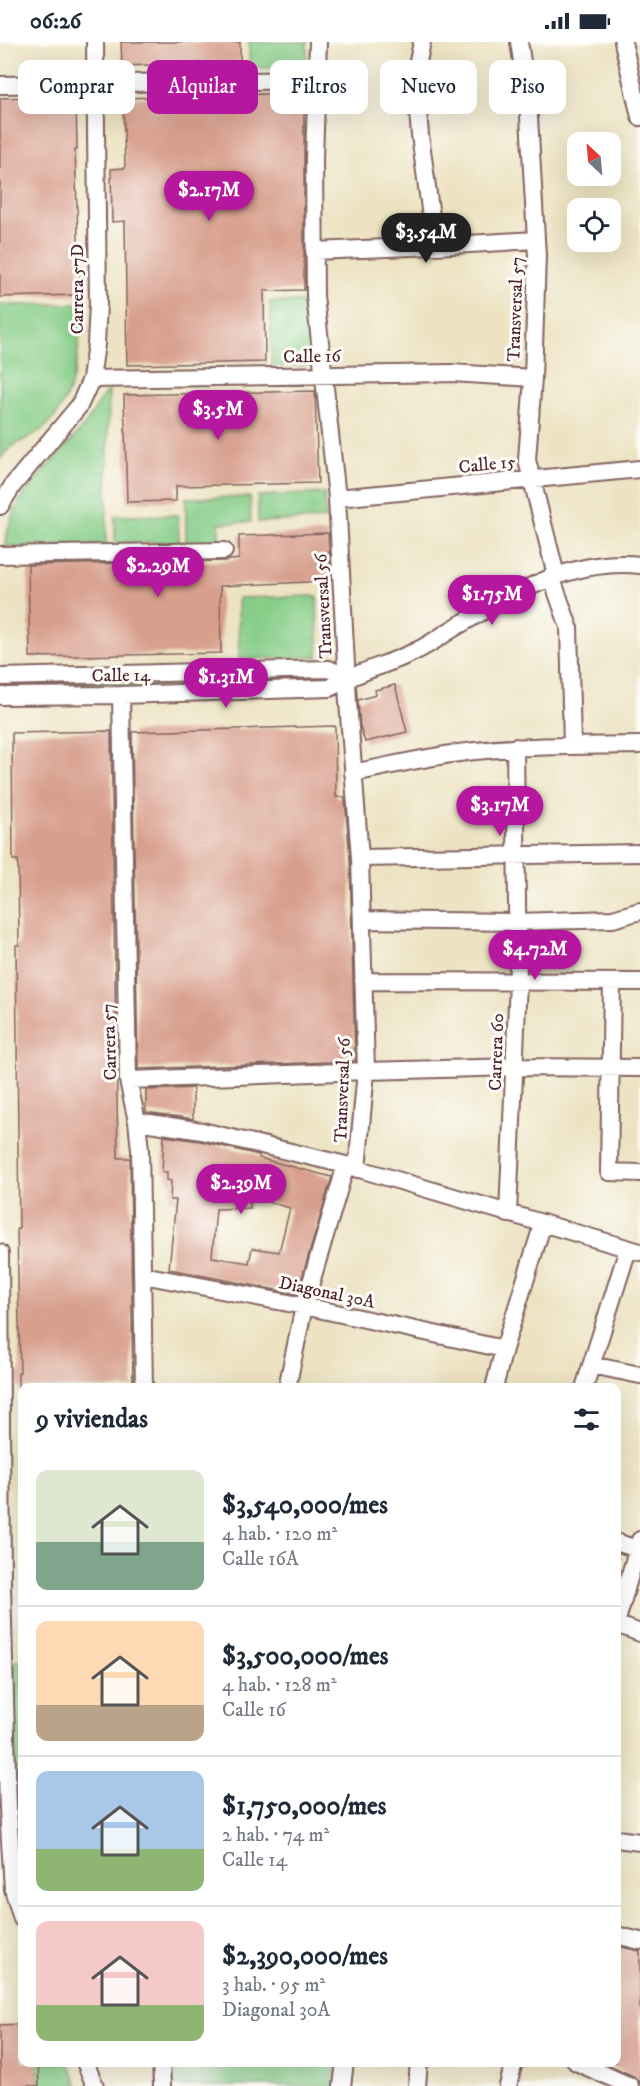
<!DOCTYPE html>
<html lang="es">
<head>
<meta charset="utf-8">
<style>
	:root { --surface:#fff; --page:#f2f2f3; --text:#1f2937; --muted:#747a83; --line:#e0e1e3; --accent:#b5179e }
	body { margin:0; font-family:"IM FELL DW Pica",serif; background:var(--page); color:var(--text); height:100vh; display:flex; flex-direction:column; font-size:22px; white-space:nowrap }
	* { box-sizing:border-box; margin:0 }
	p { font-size:20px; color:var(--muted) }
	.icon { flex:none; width:33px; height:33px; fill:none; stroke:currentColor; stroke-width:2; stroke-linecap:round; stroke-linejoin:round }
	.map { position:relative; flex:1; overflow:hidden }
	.sheet { position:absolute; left:18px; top:1341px; width:603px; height:684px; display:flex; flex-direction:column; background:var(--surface); border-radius:12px; box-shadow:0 6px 24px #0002 }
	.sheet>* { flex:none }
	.guide { position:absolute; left:18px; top:18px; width:604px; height:54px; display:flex; gap:12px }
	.needle { width:39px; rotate:334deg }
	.controls { position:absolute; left:567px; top:90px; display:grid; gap:12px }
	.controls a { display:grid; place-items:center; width:54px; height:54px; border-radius:12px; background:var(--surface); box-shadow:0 6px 24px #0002; font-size:30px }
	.price { position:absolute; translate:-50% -51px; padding:0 14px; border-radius:21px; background:var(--accent); color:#fff; font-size:20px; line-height:39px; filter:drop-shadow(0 2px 3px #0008) }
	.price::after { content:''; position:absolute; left:50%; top:36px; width:18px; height:14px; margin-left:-9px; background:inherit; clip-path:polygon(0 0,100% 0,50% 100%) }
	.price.current { background:#222; color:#fff }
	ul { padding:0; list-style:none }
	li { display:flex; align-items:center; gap:18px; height:150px; padding:0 18px }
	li+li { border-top:2px solid var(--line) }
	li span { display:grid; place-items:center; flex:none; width:168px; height:120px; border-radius:12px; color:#555 }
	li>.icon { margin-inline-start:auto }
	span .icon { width:72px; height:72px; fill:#fffc; stroke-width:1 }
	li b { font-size:26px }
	h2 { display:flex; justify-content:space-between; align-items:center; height:72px; padding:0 18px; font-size:26px }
	.pill { padding:0 21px; border-radius:12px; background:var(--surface); box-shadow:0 6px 24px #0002; font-size:21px; line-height:54px }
	.pill.current { background:var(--accent); color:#fff }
	.status { display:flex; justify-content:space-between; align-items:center; height:42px; padding:0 30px; background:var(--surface); direction:ltr }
	.status svg { height:16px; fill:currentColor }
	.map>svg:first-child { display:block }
	.green { fill:#87cd88; stroke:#68765a; stroke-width:1.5 }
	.building { fill:#d89f8d; fill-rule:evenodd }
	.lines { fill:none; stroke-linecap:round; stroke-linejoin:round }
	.minor-casing { stroke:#836460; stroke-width:20 }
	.minor { stroke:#fff; stroke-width:16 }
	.labels { text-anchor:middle; stroke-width:6; stroke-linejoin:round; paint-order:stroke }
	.street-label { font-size:18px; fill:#4a1f2b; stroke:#fdfcf7 }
</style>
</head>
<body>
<div class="status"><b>06:26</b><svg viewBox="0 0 49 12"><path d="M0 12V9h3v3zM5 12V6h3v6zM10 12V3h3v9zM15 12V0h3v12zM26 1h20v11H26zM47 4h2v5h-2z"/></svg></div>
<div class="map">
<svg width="640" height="2044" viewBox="0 0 640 2044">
	<rect width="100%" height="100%" fill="#fdfcf7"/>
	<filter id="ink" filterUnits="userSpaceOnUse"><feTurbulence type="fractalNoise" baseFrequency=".0167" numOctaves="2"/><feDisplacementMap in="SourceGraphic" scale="12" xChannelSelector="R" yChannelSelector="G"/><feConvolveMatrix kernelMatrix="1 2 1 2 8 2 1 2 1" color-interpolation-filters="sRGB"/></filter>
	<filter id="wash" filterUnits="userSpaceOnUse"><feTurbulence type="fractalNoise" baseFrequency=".008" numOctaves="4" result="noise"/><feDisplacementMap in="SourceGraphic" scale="24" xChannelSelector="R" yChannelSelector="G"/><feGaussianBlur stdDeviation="1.35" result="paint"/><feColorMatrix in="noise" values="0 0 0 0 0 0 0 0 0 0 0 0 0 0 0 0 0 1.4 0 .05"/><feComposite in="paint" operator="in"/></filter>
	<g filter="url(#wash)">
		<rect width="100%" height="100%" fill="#ede3c3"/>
		<path class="green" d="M249,0H307V26H249Z
			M270,260H308L313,316L310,322L305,324H272Z
			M83,262C79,303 78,356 45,385C29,398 13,399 0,417V263Z
			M109,349L106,503L6,505C7,453 52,424 82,386C91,375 98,362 105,351Z
			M324,451L326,477L258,480V454Z
			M250,455L251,480L219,481V507H186V456Z
			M178,473L179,500L115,501V474Z
			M317,554L318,615L239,617L238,556Z
			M331,634V641L22,648V641Z
			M13,1619H22V1765H15Z
			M38,2021H68L79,2044H39Z
			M169,2021H336L333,2044H170Z"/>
		<g id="blocks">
			<path class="building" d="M121,0H240V20L122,24Z
				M304,51V248L264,249L265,320L127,323L125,179L112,180L111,127L125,126L123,56Z
				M76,54L77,108H75L80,253L0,255V56Z
				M315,349L318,441L176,444V459L127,460L124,353Z
				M328,491L331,539L220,544L221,611L30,615L28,523L224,519L239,517V494Z
				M395,643L407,690L365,700L360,684L358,658L376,653L375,648Z
				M335,684L336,755H345L350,817L355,1019L138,1027L132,690Z
				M111,689L118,1116H130L133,1346H18V1331L20,1330L17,1187H19L16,903H19L18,818H13L12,691Z
				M193,1046V1077L146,1070V1048Z
				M164,1094L200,1099L259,1113V1116L332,1135L297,1252L169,1227L176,1158H170L171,1139L167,1138V1130H162ZM250,1155L290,1166L279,1210L252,1206L249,1221L212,1215L216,1167L250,1166Z
				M616,1904L640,1909V2041L634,2034L603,2020H616Z
				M22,1982V2020H38L39,2044H0V1983Z"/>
		</g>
	</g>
	<g filter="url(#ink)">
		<use href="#blocks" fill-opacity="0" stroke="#836460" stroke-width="1.5"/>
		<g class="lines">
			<g class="minor-casing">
				<path id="minor" d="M318,0L314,117L315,254L337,456L348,660L360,816L366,1029L357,1127
					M422,0L415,34L420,93L435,204
					M519,0L528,58L537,214L533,336L527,418L556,533
					M623,0L640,75
					M0,43L316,38
					M314,209L435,204L536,198
					M91,337L451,331L533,336
					M337,456L640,427
					M0,464L13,443L79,364L85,351L91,337L96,302L98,262L95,0
					M0,513L224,509
					M551,534L569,585L572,704
					M0,635L329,627L347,635
					M121,653L128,1038L137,1079L140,1108L144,1346
					M0,654L121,653L330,646C357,629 389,623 418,608C433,601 446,590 461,582C515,550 574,516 640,523
					M353,731C394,723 434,713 475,709C530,703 585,704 640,703
					M360,816L640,811
					M362,878L517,880L613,877L640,869
					M363,939L640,940
					M612,940L609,1130L640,1131
					M128,1038L366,1029L516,1025L640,1026
					M137,1079L202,1089L346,1123L640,1210
					M508,1172L518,939L515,705
					M0,1211L2,1543L8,1767L13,1847L22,1877
					M143,1233L304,1264L504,1307
					M591,1323L640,1333
					M287,1346L304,1264L346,1123
					M494,1346L504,1307L543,1181
					M584,1346L628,1207
					M616,1500L640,1508
					M616,1582L640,1498
					M616,1582L640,1591
					M616,1797L640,1800
					M616,1893L640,1899
					M85,2020L95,2044
					M161,2020L162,2044
					M576,2020L630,2044
					M342,2044L345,2020
					M417,2044L419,2020
					M508,2044L514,2020"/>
			</g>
			<use href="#minor" class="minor"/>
		</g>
	</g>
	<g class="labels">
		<g class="street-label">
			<text transform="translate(77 247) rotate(-90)" y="6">Carrera 57D</text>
			<text transform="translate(515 267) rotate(-88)" y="6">Transversal 57</text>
			<text transform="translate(312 314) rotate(-1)" y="6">Calle 16</text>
			<text transform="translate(487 422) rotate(-6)" y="6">Calle 15</text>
			<text transform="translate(323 564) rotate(-93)" y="6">Transversal 56</text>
			<text transform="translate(121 633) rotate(-1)" y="6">Calle 14</text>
			<text transform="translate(109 1000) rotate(-92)" y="6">Carrera 57</text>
			<text transform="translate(496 1010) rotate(-88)" y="6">Carrera 60</text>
			<text transform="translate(342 1048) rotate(-88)" y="6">Transversal 56</text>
			<text transform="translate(327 1250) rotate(12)" y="6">Diagonal 30A</text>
		</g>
	</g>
</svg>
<div class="controls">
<a><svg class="needle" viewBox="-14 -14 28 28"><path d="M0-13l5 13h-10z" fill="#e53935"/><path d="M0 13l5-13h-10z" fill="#747a83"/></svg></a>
<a><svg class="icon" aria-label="locate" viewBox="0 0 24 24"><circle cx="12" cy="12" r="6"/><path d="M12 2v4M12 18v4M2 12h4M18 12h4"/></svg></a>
</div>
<b class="price" style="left:209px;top:180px">$2.17M</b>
<b class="price current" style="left:426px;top:222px">$3.54M</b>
<b class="price" style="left:218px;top:399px">$3.5M</b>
<b class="price" style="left:158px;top:556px">$2.29M</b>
<b class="price" style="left:492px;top:584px">$1.75M</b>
<b class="price" style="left:226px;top:667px">$1.31M</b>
<b class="price" style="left:500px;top:795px">$3.17M</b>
<b class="price" style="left:535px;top:939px">$4.72M</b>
<b class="price" style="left:241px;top:1173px">$2.39M</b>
<div class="guide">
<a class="pill">Comprar</a>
<a class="pill current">Alquilar</a>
<a class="pill">Filtros</a>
<a class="pill">Nuevo</a>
<a class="pill">Piso</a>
</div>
<section class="sheet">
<h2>9 viviendas<svg class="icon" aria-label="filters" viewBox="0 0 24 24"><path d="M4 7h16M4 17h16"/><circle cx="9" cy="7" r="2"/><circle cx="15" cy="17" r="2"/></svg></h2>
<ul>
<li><span style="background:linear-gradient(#dfe7d0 60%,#7fa58c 0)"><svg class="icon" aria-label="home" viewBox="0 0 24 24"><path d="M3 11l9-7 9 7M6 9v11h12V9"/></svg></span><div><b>$3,540,000/mes</b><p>4 hab. · 120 m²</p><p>Calle 16A</p></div></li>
<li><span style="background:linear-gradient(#ffd9b3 70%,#b9a48a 0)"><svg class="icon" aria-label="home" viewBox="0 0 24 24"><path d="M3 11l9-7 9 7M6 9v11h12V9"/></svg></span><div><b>$3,500,000/mes</b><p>4 hab. · 128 m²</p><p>Calle 16</p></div></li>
<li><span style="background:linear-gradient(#a9c7e8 65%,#8fb573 0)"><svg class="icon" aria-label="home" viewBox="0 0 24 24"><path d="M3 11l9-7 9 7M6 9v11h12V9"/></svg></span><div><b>$1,750,000/mes</b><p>2 hab. · 74 m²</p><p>Calle 14</p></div></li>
<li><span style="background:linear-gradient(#f6c9c9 70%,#8fb573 0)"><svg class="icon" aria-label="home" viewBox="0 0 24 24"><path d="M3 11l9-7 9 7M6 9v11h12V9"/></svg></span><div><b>$2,390,000/mes</b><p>3 hab. · 95 m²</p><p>Diagonal 30A</p></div></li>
</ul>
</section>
</div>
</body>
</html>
